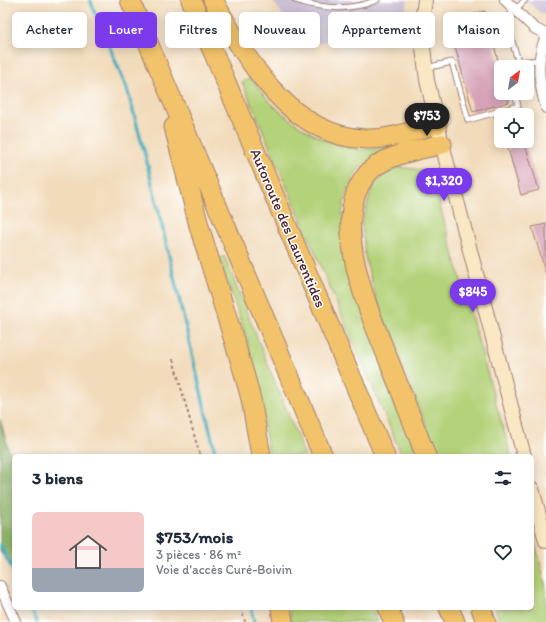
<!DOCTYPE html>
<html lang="fr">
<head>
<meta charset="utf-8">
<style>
	:root { --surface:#fff; --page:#f6f6f7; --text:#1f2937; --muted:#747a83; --line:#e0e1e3; --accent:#7c3aed }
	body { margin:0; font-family:Itim,sans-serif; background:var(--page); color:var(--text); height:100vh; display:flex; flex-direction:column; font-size:15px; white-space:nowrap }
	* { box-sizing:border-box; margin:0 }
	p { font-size:13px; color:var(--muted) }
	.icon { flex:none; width:22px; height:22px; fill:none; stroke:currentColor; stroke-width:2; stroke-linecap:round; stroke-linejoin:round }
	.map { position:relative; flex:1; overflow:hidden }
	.sheet { position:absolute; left:12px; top:454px; width:522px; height:156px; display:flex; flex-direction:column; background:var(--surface); border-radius:6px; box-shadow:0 2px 10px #0003 }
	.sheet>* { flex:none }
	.hud { position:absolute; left:12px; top:12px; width:522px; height:36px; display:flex; gap:8px }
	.needle { width:26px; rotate:31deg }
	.buttons { position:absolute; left:494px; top:60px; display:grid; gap:8px }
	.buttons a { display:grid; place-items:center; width:40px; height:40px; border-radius:6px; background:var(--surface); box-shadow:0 2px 10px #0003; font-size:20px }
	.price { position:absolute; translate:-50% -34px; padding:0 9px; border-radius:14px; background:var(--accent); color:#fff; font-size:13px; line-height:26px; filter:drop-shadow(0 1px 2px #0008) }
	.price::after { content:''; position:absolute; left:50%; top:24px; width:12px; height:9px; margin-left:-6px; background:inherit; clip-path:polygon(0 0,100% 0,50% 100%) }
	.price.current { background:#222; color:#fff }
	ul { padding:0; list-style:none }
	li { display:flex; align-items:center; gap:12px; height:100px; padding:0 20px }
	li+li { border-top:1px solid var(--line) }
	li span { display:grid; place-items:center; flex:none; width:112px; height:80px; border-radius:6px; color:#555 }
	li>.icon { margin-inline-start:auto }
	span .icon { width:48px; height:48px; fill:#fffc; stroke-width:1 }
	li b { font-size:17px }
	h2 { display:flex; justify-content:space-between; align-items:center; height:48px; padding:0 20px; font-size:17px }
	.chip { padding:0 14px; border-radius:6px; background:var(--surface); box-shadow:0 2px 10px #0003; font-size:14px; line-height:36px }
	.chip.current { background:var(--accent); color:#fff }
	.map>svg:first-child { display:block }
	.industrial { fill:#cbbfd5 }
	.green { fill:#b4d279; stroke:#7f7852 }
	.forest { fill:#8fb469; stroke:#6c6a4a }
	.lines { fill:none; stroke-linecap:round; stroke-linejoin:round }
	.stream { stroke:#3dabbc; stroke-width:3.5 }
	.building { fill:#d6a2b7 }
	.lane-casing { stroke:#9e7d73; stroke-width:7 }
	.street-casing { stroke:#9e7d73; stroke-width:12 }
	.secondary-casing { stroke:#9e7d73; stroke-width:16 }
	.highway-casing { stroke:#9e7d73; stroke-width:21 }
	.path { stroke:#9e7d73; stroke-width:2; stroke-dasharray:3 3; stroke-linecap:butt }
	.lane { stroke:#fff; stroke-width:5 }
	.street { stroke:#fff; stroke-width:10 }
	.secondary { stroke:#fae7c3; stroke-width:14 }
	.highway { stroke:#f2c36a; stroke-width:19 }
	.labels { text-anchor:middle; stroke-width:3; stroke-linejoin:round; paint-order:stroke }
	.street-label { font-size:15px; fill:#4a1f2b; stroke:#fff }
</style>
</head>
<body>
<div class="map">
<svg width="546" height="622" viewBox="0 0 546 622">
	<rect width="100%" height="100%" fill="#fff"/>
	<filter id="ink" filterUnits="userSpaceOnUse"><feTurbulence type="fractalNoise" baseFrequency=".025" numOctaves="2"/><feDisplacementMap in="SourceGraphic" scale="8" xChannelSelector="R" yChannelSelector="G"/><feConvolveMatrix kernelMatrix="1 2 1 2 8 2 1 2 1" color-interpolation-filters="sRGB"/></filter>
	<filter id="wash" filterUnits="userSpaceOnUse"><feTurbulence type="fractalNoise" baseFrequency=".012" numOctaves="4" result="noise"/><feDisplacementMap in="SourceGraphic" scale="16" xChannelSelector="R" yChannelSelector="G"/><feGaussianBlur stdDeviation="0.9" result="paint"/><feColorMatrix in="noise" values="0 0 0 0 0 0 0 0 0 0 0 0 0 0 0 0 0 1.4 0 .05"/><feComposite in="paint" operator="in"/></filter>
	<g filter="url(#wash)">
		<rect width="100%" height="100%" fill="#f2dbbb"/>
		<path class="industrial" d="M272,0H408L404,16L307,47Z
			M526,0H546V14L539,12Z"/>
		<path class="green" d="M251,78C258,86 264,97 272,104C300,130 348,160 387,146V150C356,161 347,184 342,214L417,456H402L242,82Z
			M399,167L422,170L433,182L511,456H438L377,302L365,257L362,222L373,185L387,173Z
			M224,256L305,456H269C263,415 256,374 245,333C237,308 227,284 220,258Z
			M532,531L546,587V622H500L495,608H532Z
			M289,608H371L378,622H291Z"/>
		<path class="forest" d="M0,419L14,469V565H10L0,552Z"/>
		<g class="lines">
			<path class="stream" d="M90,0L127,89L146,158L216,456
				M0,545L14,573
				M30,608L37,622
				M251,608L254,622"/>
		</g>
		<g id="blocks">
			<path class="building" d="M485,11L501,72V93H507L509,102L473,112L448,21Z
				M506,141H524L539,190L521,195Z
				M546,224V274L532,227Z"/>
		</g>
	</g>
	<g filter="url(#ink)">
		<use href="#blocks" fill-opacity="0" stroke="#9e7d73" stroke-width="1"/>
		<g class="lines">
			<g class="lane-casing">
				<path id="lane" d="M295,0C322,9 351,11 377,0
					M519,62L539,60
					M520,67L506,22V19L525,0
					M426,68L452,62L468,120L518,106L515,93"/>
			</g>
			<g class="street-casing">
				<path id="street" d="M505,0L534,28L546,34
					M546,36C535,62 539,82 546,108
					M0,586L16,622"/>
			</g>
			<g class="secondary-casing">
				<path id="secondary" d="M425,0L422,21V40L427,80L442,144L524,456
					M532,489L546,541"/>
			</g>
			<g class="highway-casing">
				<path id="highway" d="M130,0L323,456
					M191,0L385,456
					M213,0C246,59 290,137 366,139C391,140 414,130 437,124
					M174,127L199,226L244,373L251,399L261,456
					M426,456C414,426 403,396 391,366C371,315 323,215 372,169C389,154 420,150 442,144
					M281,608L283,622
					M388,608L394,622
					M449,608L455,622
					M481,608L486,622"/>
			</g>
			<path class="path" d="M173,359L200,456
				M241,608L245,622"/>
			<use href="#lane" class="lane"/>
			<use href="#street" class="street"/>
			<use href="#secondary" class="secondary"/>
			<use href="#highway" class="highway"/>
		</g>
	</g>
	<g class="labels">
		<g class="street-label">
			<text transform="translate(288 228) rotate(67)" y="5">Autoroute des Laurentides</text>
		</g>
	</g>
</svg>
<div class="buttons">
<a><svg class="needle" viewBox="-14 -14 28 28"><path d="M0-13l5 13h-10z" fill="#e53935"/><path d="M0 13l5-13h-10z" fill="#747a83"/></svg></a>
<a><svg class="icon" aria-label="locate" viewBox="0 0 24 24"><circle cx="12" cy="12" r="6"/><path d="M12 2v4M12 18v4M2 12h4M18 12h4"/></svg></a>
</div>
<b class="price current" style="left:427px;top:137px">$753</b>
<b class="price" style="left:444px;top:202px">$1,320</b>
<b class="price" style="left:473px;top:313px">$845</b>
<div class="hud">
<a class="chip">Acheter</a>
<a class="chip current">Louer</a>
<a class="chip">Filtres</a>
<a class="chip">Nouveau</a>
<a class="chip">Appartement</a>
<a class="chip">Maison</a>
</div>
<section class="sheet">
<h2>3 biens<svg class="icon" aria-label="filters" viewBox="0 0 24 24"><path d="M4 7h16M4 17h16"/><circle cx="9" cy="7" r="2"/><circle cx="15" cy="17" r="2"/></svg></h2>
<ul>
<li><span style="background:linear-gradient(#f6c9c9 70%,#9aa5b1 0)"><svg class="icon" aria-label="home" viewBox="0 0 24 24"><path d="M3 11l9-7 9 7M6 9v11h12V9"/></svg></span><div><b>$753/mois</b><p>3 pièces · 86 m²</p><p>Voie d'accès Curé-Boivin</p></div><svg class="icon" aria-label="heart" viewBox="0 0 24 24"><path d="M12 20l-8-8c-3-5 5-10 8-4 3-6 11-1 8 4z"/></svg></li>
</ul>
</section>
</div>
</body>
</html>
